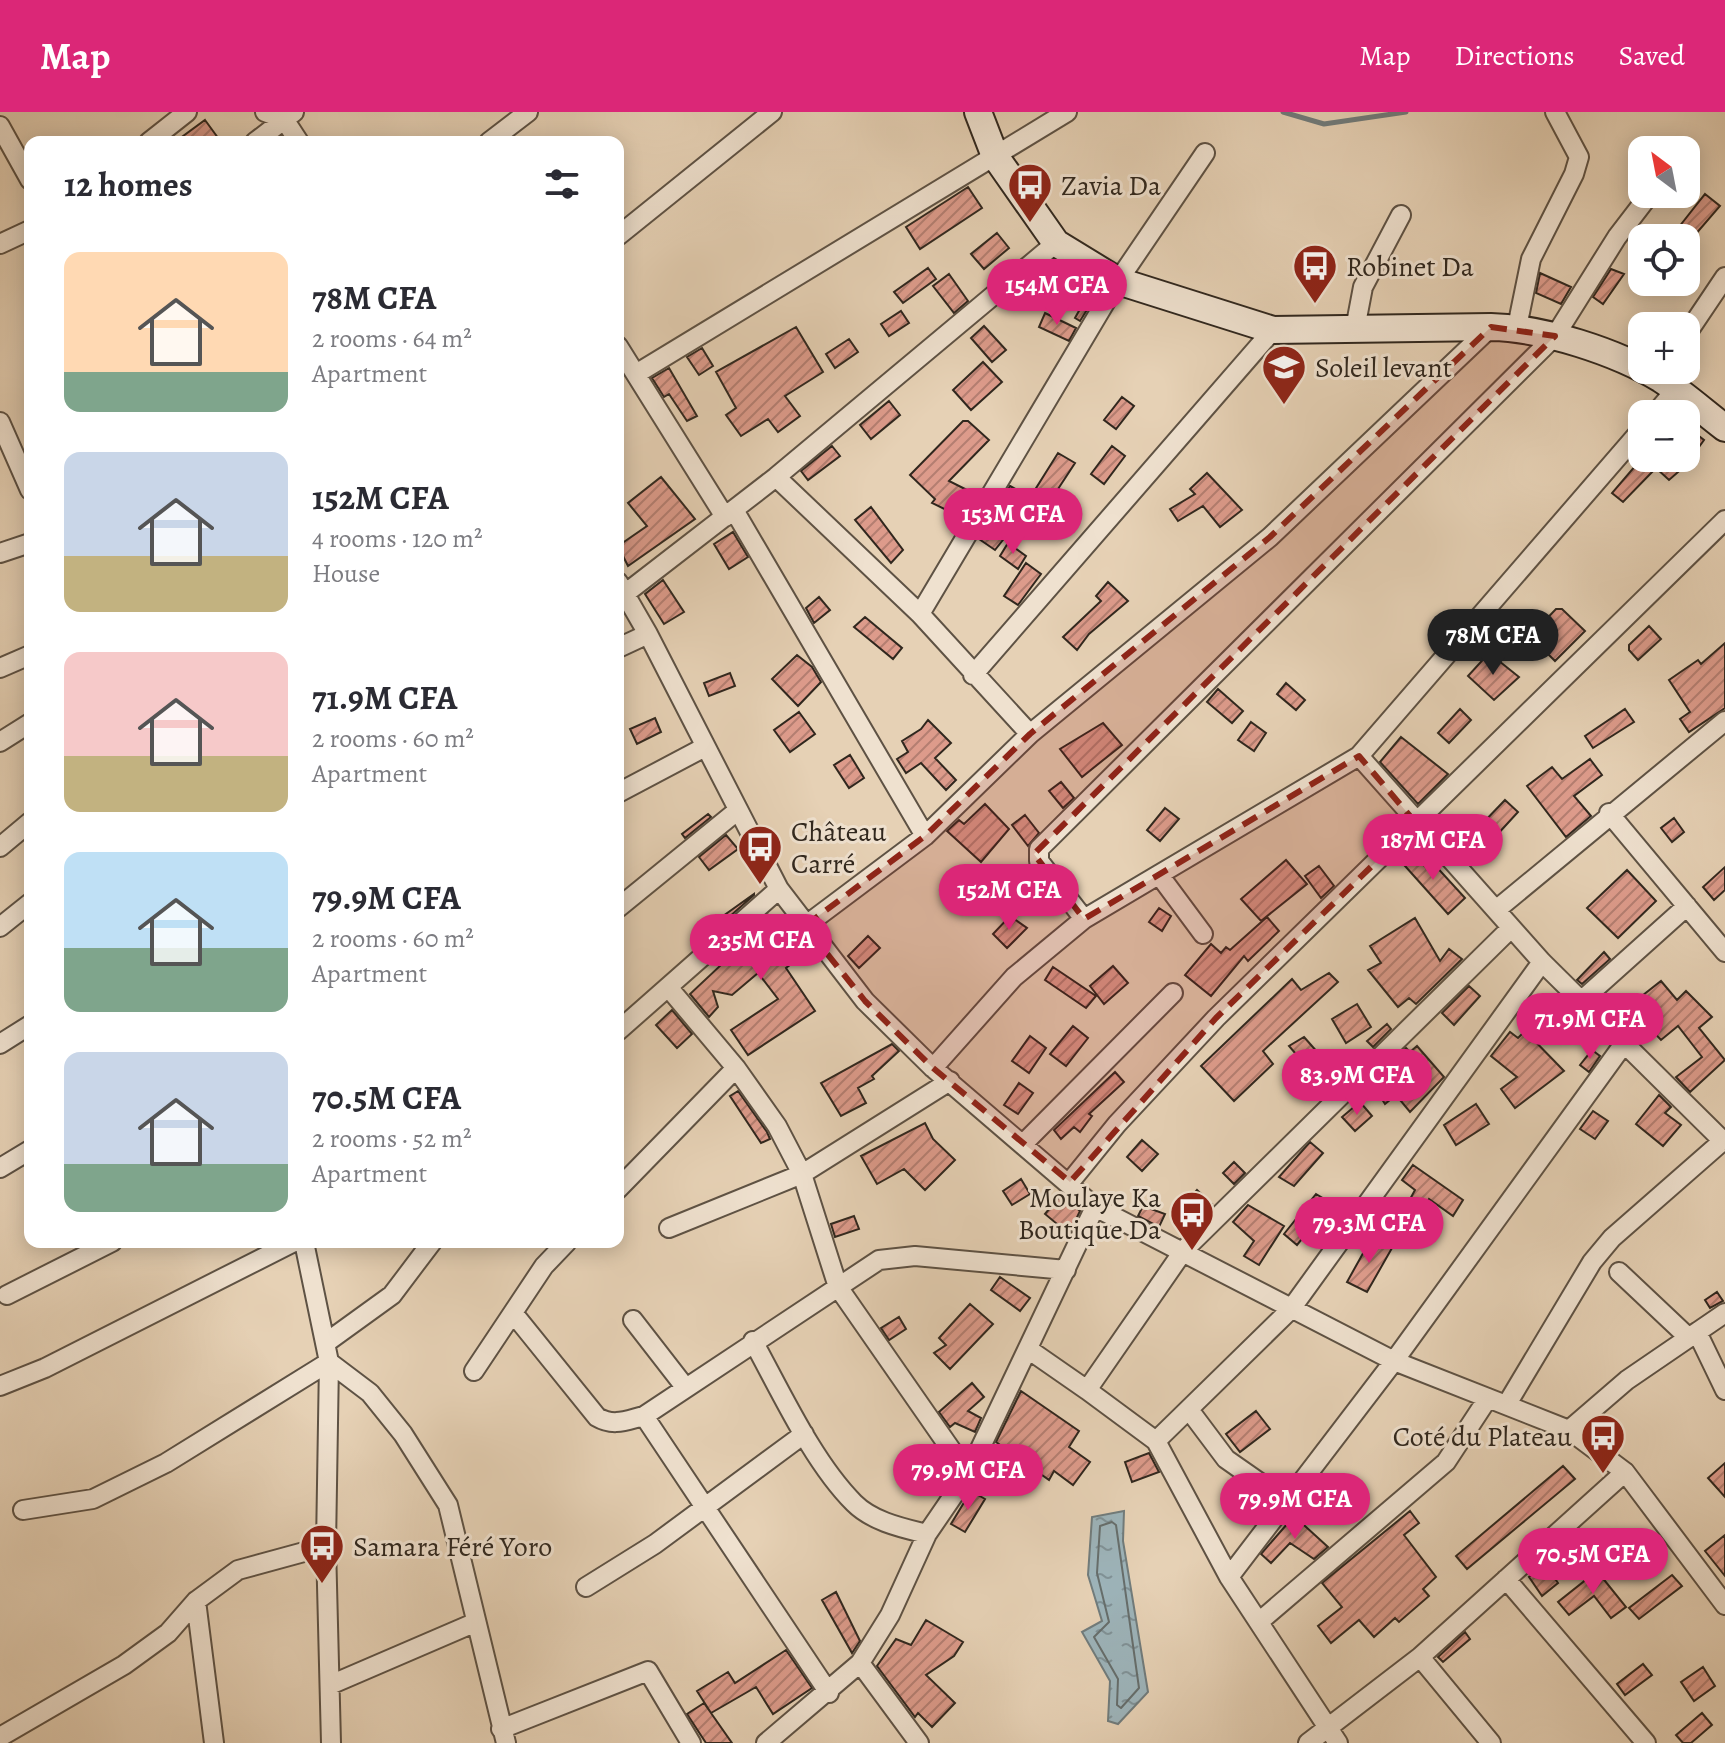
<!DOCTYPE html>
<html lang="en">
<head>
<meta charset="utf-8">
<style>
	:root { --surface:#fff; --page:#f2f2f3; --text:#2b2b33; --muted:#7c7c81; --accent:#db2777 }
	body { margin:0; font-family:Alegreya,serif; background:var(--page); color:var(--text); height:100vh; display:flex; flex-direction:column; font-size:30px; white-space:nowrap }
	* { box-sizing:border-box; margin:0 }
	p { font-size:26px; color:var(--muted) }
	.icon { flex:none; width:44px; height:44px; fill:none; stroke:currentColor; stroke-width:2; stroke-linecap:round; stroke-linejoin:round }
	.map { position:relative; flex:1; overflow:hidden }
	.side { position:absolute; left:24px; top:24px; width:600px; height:1112px; display:flex; flex-direction:column; background:var(--surface); border-radius:16px; box-shadow:0 4px 20px #0003 }
	.side>* { flex:none }
	.needle { width:52px; rotate:328deg }
	.buttons { position:absolute; left:1628px; top:24px; display:grid; gap:16px }
	.buttons a { display:grid; place-items:center; width:72px; height:72px; border-radius:16px; background:var(--surface); box-shadow:0 4px 20px #0003; font-size:40px }
	.price { position:absolute; translate:-50% -68px; padding:0 18px; border-radius:28px; background:var(--accent); color:#fff; font-size:26px; line-height:52px; filter:drop-shadow(0 2px 4px #0008) }
	.price::after { content:''; position:absolute; left:50%; top:48px; width:24px; height:18px; margin-left:-12px; background:inherit; clip-path:polygon(0 0,100% 0,50% 100%) }
	.price.current { background:#222; color:#fff }
	ul { padding:0; list-style:none }
	li { display:flex; align-items:center; gap:24px; height:200px; padding:0 40px }
	li span { display:grid; place-items:center; flex:none; width:224px; height:160px; border-radius:16px; color:#555 }
	li>.icon { margin-inline-start:auto }
	span .icon { width:96px; height:96px; fill:#fffc; stroke-width:1 }
	li b { font-size:34px }
	h2 { display:flex; justify-content:space-between; align-items:center; height:96px; padding:0 40px; font-size:34px }
	header { display:flex; align-items:center; gap:48px; box-sizing:border-box; height:112px; padding:0 40px; background:var(--accent); color:#fff }
	header strong { font-size:38px }
	nav { display:flex; gap:44px; margin-inline-start:auto; font-size:28px }
	.map>svg:first-child { display:block }
	.water { fill:url(#water-ripples); stroke:#717c7c; stroke-width:2 }
	.lines { fill:none; stroke-linecap:round; stroke-linejoin:round }
	.shore { stroke:#666e6c; stroke-width:2 }
	.stream { stroke:#717c7c; stroke-width:5 }
	.building { fill:url(#building-hatch); stroke:#30271e; stroke-width:2 }
	.minor-casing { stroke:#5e5244; stroke-width:22 }
	.secondary-casing { stroke:#30271e; stroke-width:30 }
	.minor { stroke:#efe1cf; stroke-width:18 }
	.secondary { stroke:#efe1cf; stroke-width:26 }
	.marked { fill:#8f2418; fill-opacity:0.2; stroke:#8f2418; stroke-width:6; stroke-dasharray:16 10; stroke-linejoin:round }
	.labels { text-anchor:middle; stroke-width:6; stroke-linejoin:round; paint-order:stroke }
	.poi-label { font-size:28px; fill:#30271e; stroke:#efe1cf; text-anchor:start }
</style>
</head>
<body>
<header>
<strong>Map</strong>
<nav><a>Map</a><a>Directions</a><a>Saved</a></nav>
</header>
<div class="map">
<svg width="1725" height="1631" viewBox="0 0 1725 1631">
	<defs>
		<pattern id="water-ripples" width="26" height="14" patternUnits="userSpaceOnUse" patternTransform="scale(2)"><rect width="26" height="14" fill="#9db4ba"/><path d="M2 4q2-2 4 0t4 0M15 11q2-2 4 0t4 0" fill="none" stroke="#809297"/></pattern>
		<pattern id="building-hatch" width="6" height="6" patternUnits="userSpaceOnUse" patternTransform="scale(2)"><rect width="6" height="6" fill="#dd9b8b"/><path d="M-1 1l2-2M0 6l6-6M5 7l2-2" fill="none" stroke="#b47e71"/></pattern>
	</defs>
	<rect width="100%" height="100%" fill="#e6d1b5"/>
	<filter id="stains"><feTurbulence type="fractalNoise" baseFrequency=".0025" numOctaves="4"/><feColorMatrix values="0 0 0 0 .2 0 0 0 0 .09 0 0 0 0 .02 0 0 0 .5 -.17"/></filter>
	<radialGradient id="worn" r=".72"><stop offset=".6" stop-color="#630" stop-opacity="0"/><stop offset="1" stop-color="#630" stop-opacity=".3"/></radialGradient>
	<path class="water" d="M1124,1399L1123,1429L1148,1580L1118,1612L1108,1609L1110,1569L1082,1520L1102,1509L1088,1463L1092,1405Z"/>
	<g class="lines">
		<path class="shore" d="M1112,1410L1116,1413L1139,1576L1121,1596L1117,1593L1118,1567L1094,1525L1109,1510L1097,1461L1100,1414Z"/>
		<path class="stream" d="M1283,0L1324,12L1406,0"/>
	</g>
	<path class="building" d="M205,8L221,30H175Z
		M968,75L982,96L920,137L906,115Z
		M1705,82L1720,94L1688,131L1675,120Z
		M997,121L1009,136L984,157L971,142Z
		M928,156L936,167L903,191L894,180Z
		M1611,157L1624,162L1603,192L1593,185Z
		M1540,161L1571,175L1561,192L1536,181Z
		M949,162L968,189L954,201L933,174Z
		M1089,181L1095,185L1080,209L1075,206Z
		M901,199L909,211L889,224L881,212Z
		M1045,201L1076,216L1069,229L1039,215Z
		M984,214L1006,238L992,250L971,226Z
		M796,215L823,260L785,284L800,304L778,320L768,307L741,324L726,303L736,296L716,260Z
		M849,227L858,240L835,256L826,242Z
		M702,236L713,254L699,263L687,245Z
		M983,250L1002,270L971,298L953,278Z
		M669,256L697,304L687,309L669,282L664,285L652,266Z
		M1122,285L1134,294L1116,317L1104,308Z
		M889,289L900,303L871,327L860,313Z
		M963,309H968L989,328L949,369L977,383L963,406L932,391L935,387L910,363Z
		M1686,314L1704,328L1686,353L1669,368L1656,356L1623,390L1612,381L1642,346H1686Z
		M832,334L840,344L808,368L801,359Z
		M1112,334L1125,344L1104,372L1091,362Z
		M1058,341L1075,351L1058,377L1067,381L1059,395L1033,381Z
		M1207,361L1242,398L1220,415L1203,394L1178,409L1170,397L1195,382L1190,377Z
		M661,365L695,407L628,454L618,434L647,414L628,391Z
		M1010,374L1021,380L998,419L1006,424L995,438L979,427Z
		M871,395L903,438L891,451L855,408Z
		M733,420L748,445L729,457L714,432Z
		M1008,431L1026,444L1018,457L1000,444Z
		M1026,451L1041,462L1018,493L1004,484Z
		M663,468L684,500L664,512L645,482Z
		M1108,470L1128,489L1089,522L1077,538L1063,525L1101,489L1096,484Z
		M819,485L830,498L814,511L806,496Z
		M1556,497H1562L1585,519L1555,549L1530,524Z
		M865,505L902,536L893,547L854,515Z
		M1649,514L1661,527L1638,548L1629,538V533Z
		M1725,531V596L1689,620L1680,607L1690,600L1669,568L1698,548L1701,552Z
		M1489,541L1519,565L1494,588L1468,564Z
		M797,543L812,555L821,570L798,594L772,567Z
		M730,561L735,574L709,584L704,571Z
		M1286,571L1305,588L1296,598L1277,582Z
		M1218,577L1243,599L1232,611L1207,590Z
		M1460,597L1471,608L1449,631L1438,621Z
		M1625,597L1634,610L1593,636L1585,624Z
		M799,600L815,622L790,640L774,618Z
		M655,606L661,620L637,632L630,617Z
		M928,608L951,631L935,646L956,668L946,678L921,651L906,661L897,647L908,640L902,629L921,617Z
		M1251,610L1266,621L1254,639L1238,628Z
		M1103,611L1122,633L1082,665L1060,637Z
		M1401,625L1448,662L1418,692L1380,650Z
		M850,643L864,666L849,676L834,653Z
		M1590,647L1602,663L1574,684L1591,704L1566,725L1527,674L1552,655L1562,667Z
		M1061,670L1074,686L1063,696L1049,679Z
		M1505,688L1518,700L1495,725L1481,713Z
		M985,692L1009,717L981,750L947,719L959,708L964,712Z
		M1165,696L1179,707L1160,729L1147,718Z
		M708,702L711,705L685,726L682,722Z
		M1025,703L1039,721L1028,734L1012,713Z
		M1674,706L1684,720L1672,730L1661,716Z
		M726,723L738,737L709,758L699,745Z
		M1406,737L1428,757L1433,751L1465,786L1448,802L1397,745Z
		M1286,748L1307,772L1261,809L1241,787Z
		M1028,754L1038,768L1020,783L1007,772Z
		M1319,754L1334,774L1321,786L1305,764Z
		M1725,755V778L1714,788L1703,775Z
		M1627,758L1656,789L1618,826L1587,796Z
		M754,782V783L719,814L716,809Z
		M1159,796L1171,804L1162,819L1149,810Z
		M768,803L774,811L781,805L808,839L786,856L815,899L748,943L731,918L778,887L758,861L732,883L713,879L718,895L709,905L690,882L737,838L733,833Z
		M1010,804L1027,816L1007,836L993,822Z
		M1267,805L1279,819L1248,849L1244,844L1211,884L1185,863L1211,832L1221,841L1226,835L1230,838Z
		M1415,806L1440,849L1449,837L1462,847L1416,892L1409,886L1398,895L1368,858L1381,851L1370,834Z
		M868,824L880,836L859,856L848,844Z
		M1604,840L1610,847L1582,872L1577,868Z
		M1113,854L1128,871L1104,892L1090,874Z
		M1053,855L1096,884L1086,896L1045,868Z
		M1329,861L1338,870L1263,939L1273,952L1234,989L1201,954L1292,867L1301,878Z
		M1661,869L1677,888L1686,879L1712,905L1699,916L1725,948L1690,980L1676,965L1702,945L1678,914L1661,928L1629,894Z
		M1469,874L1480,884L1454,913L1442,901Z
		M1560,885L1583,907L1574,915H1568L1552,897Z
		M1357,892L1371,915L1346,931L1332,907Z
		M672,898L692,922L677,936L656,913Z
		M1387,912L1391,917L1373,935L1367,929Z
		M1073,914L1088,926L1066,954L1050,942Z
		M1525,919L1564,959L1515,996L1501,977L1517,965L1491,944L1510,920L1518,926Z
		M1030,924L1046,936L1029,961L1012,949Z
		M1304,925L1326,950L1313,962L1289,934Z
		M892,932L899,939L872,964L874,967L858,976L866,991L841,1004L821,971Z
		M1417,934L1444,965L1410,1000L1396,983L1385,992L1375,976L1383,969L1380,965L1406,936L1410,940Z
		M1592,938L1600,944L1589,960L1580,953Z
		M1115,960L1124,970L1089,1002L1092,1004L1080,1020L1074,1015L1061,1027L1054,1018Z
		M1019,971L1033,981L1018,1002L1004,993Z
		M738,979L767,1020L770,1027L761,1031L730,984Z
		M1659,983L1671,995L1665,1001L1681,1013L1663,1034L1636,1012Z
		M1360,990L1372,1004L1355,1019L1342,1005Z
		M1476,992L1489,1012L1456,1033L1444,1013Z
		M1593,999L1608,1009L1595,1027L1580,1017Z
		M925,1011L933,1027L955,1048L925,1078L904,1057L877,1072L861,1044Z
		M1142,1028L1158,1042L1142,1059L1127,1045Z
		M1310,1030L1323,1041L1294,1074L1279,1065Z
		M1234,1050L1245,1061L1234,1072L1223,1061Z
		M1413,1053L1463,1088L1453,1104L1429,1087L1405,1130L1392,1120L1405,1104L1402,1102L1415,1078L1402,1068Z
		M1021,1067L1030,1082L1012,1093L1003,1079Z
		M1197,1078L1212,1092L1199,1106H1194L1182,1095Z
		M1316,1082L1331,1091L1297,1133L1284,1122Z
		M1061,1083L1080,1099L1069,1122L1045,1102Z
		M1248,1093L1284,1114L1259,1153L1244,1144L1254,1129L1233,1110Z
		M1143,1094L1165,1102L1159,1115L1138,1104Z
		M854,1104L859,1117L835,1125L831,1112Z
		M1371,1127L1392,1136L1367,1180L1347,1170Z
		M1000,1165L1030,1186L1020,1199L991,1178Z
		M1717,1180L1723,1189L1710,1196L1705,1188Z
		M970,1192L993,1212L950,1257L934,1241L946,1233L939,1226Z
		M899,1205L906,1217L889,1228L881,1216Z
		M972,1271L984,1285L968,1299L981,1306L975,1320L955,1311L950,1315L939,1300Z
		M1021,1279L1079,1319L1069,1335L1090,1350L1073,1373L1054,1359L1049,1368L996,1330Z
		M1256,1299L1270,1317L1240,1340L1226,1322Z
		M1149,1341L1159,1360L1132,1370L1125,1350Z
		M1725,1351V1385L1708,1366Z
		M1563,1354L1575,1367L1467,1457L1456,1444Z
		M971,1379L985,1387L965,1420L951,1412Z
		M1410,1399L1419,1411L1404,1423L1436,1465L1423,1477L1429,1484L1399,1510L1395,1506L1374,1525L1359,1508L1331,1531L1318,1514L1342,1495L1322,1471Z
		M1294,1404L1328,1435L1314,1447L1290,1431L1271,1451L1261,1442Z
		M1725,1423V1464L1705,1439Z
		M1545,1452L1558,1471L1542,1484L1529,1465Z
		M1597,1459L1626,1495L1611,1506L1594,1484L1569,1503L1558,1490Z
		M1672,1463L1682,1474L1639,1507L1629,1496Z
		M836,1480L860,1529L852,1541L822,1488Z
		M926,1508L963,1530L954,1544L926,1563L955,1591L932,1615L918,1601L915,1605L877,1554L896,1527L911,1533Z
		M1465,1520L1470,1527L1443,1550L1438,1545Z
		M786,1538L812,1576L773,1602L756,1575L711,1601L697,1579L728,1560L735,1571Z
		M1643,1552L1652,1563L1625,1583L1617,1572Z
		M1703,1555L1715,1574L1694,1589L1681,1570Z
		M704,1591L732,1631H706L687,1602Z
		M1702,1601L1712,1613L1691,1631H1683L1676,1623Z"/>
	<g class="lines">
		<g class="minor-casing">
			<path id="minor" d="M265,0L284,7L299,30
				M0,14L30,68
				M149,30L187,0
				M255,30L294,0
				M489,30L528,0
				M618,124L772,0
				M0,132L30,118
				M1517,215L1531,147L1574,62L1579,45L1555,0
				M1355,217L1363,175L1401,103
				M1686,223L1725,165
				M618,234L725,405
				M636,262L1067,0
				M1655,302L1676,277
				M0,310L30,378
				M776,365L920,502L1030,622
				M734,398L925,724
				M0,441L30,431
				M618,470L648,522L779,777L865,889L933,956L1095,1095L1394,1249L1569,1318L1625,1360L1725,1493
				M626,481L776,365L1056,131
				M920,502L1118,169L1205,41
				M618,536L648,522
				M0,556L30,543
				M973,563L1273,218
				M0,630L30,611
				M1359,644L1542,850L1723,1029
				M618,681L705,635
				M1609,701L1725,840
				M0,735L30,710
				M1160,764L1203,822
				M618,796L737,699
				M1496,798L1725,609
				M1084,807L1039,749V737L1555,224L1617,125L1650,82
				M805,814L925,724L1030,622L1270,425L1491,215
				M0,815L30,791
				M668,875L736,956L777,1014L802,1062L838,1175L968,1362
				M1581,889L1687,794
				M618,919L779,777
				M0,932L30,913
				M933,956L1014,865L1084,807L1359,644L1642,317
				M1024,1031L1173,881
				M0,1056L30,1038
				M1070,1070L1117,1012L1216,906L1725,408
				M618,1077L736,956
				M669,1116L802,1062L950,969
				M304,1130L329,1250L326,1434L331,1631
				M1619,1160L1689,1226
				M7,1183L112,1130
				M513,1201L597,1305C614,1315 627,1308 644,1304L879,1148L915,1144L1066,1158
				M633,1208L685,1275
				M1697,1220L1725,1278
				M753,1229C781,1280 813,1350 854,1391C873,1410 903,1416 927,1422
				M327,1230L392,1183L432,1130
				M1028,1237L1087,1278
				M474,1259L544,1154L567,1130
				M0,1274L45,1256L294,1130
				M1507,1292L1592,1150L1612,1126L1725,1027
				M1190,1299L1226,1347L1286,1389
				M644,1304L829,1581
				M1569,1318L1627,1268L1725,1201
				M1156,1329L1291,1197L1542,850
				M23,1398L93,1387L166,1351L329,1250L370,1281L403,1322L448,1393L506,1631
				M1229,1465L1394,1249L1623,933
				M1506,1467L1646,1631
				M586,1475L655,1432L804,1322
				M196,1489L214,1631
				M1260,1509L1446,1350L1488,1286
				M1420,1545L1491,1631
				M860,1551L919,1631
				M330,1573L474,1511
				M501,1617L648,1559L691,1631
				M0,1625L124,1553L168,1521L196,1489L238,1458L326,1434
				M766,1631L860,1551L890,1503L927,1422L968,1362L1095,1095
				M1308,1631L1420,1545L1625,1360
				M1338,1631L1229,1465L1156,1329L1087,1278L1184,1138L1511,816"/>
		</g>
		<g class="secondary-casing">
			<path id="secondary" d="M978,0L995,44L1056,131L1118,169L1273,218L1491,215C1543,216 1617,240 1661,267C1684,282 1704,300 1725,316"/>
		</g>
		<use href="#minor" class="minor"/>
		<use href="#secondary" class="secondary"/>
	</g>
	<path class="marked" d="M1491,215L1555,224L1034,742L1084,807L1359,644L1416,711L1216,906L1070,1070L933,956L865,889L805,814L925,724L1030,622L1270,425Z"/>
	<defs>
		<g id="bus-pin" transform="scale(2.3)"><path d="M0 17L-7.5 6A9.5 9.5 0 1 1 7.5 6Z" fill="#8f2418" stroke="#efe1cf"/><path d="M-5-6H5V4H4V6H2V4H-2V6H-4V4H-5ZM-3.5-4V0h7V-4ZM-3.5 1.2v1.5H-2V1.2ZM2 1.2v1.5H3.5V1.2Z" fill="#fff"/></g>
		<g id="school-pin" transform="scale(2.3)"><path d="M0 17L-7.5 6A9.5 9.5 0 1 1 7.5 6Z" fill="#8f2418" stroke="#efe1cf"/><path d="M0-5L7-2L0 1L-7-2ZM-4 1L0 2.5L4 1V4Q0 6-4 4Z" fill="#fff"/></g>
	</defs>
	<g fill-rule="evenodd">
		<use href="#bus-pin" x="1030" y="73"/>
		<use href="#bus-pin" x="1315" y="154"/>
		<use href="#school-pin" x="1284" y="255"/>
		<use href="#bus-pin" x="760" y="735"/>
		<use href="#bus-pin" x="1192" y="1101"/>
		<use href="#bus-pin" x="1603" y="1324"/>
		<use href="#bus-pin" x="322" y="1434"/>
	</g>
	<g class="labels">
		<g class="poi-label">
			<text x="1061" y="83">Zavia Da</text>
			<text x="1346" y="164">Robinet Da</text>
			<text x="1315" y="265">Soleil levant</text>
			<text x="791" y="729">Château<tspan x="791" dy="32">Carré</tspan></text>
			<text x="1161" y="1095" text-anchor="end">Moulaye Ka<tspan x="1161" dy="32">Boutique Da</tspan></text>
			<text x="1572" y="1334" text-anchor="end">Coté du Plateau</text>
			<text x="353" y="1444">Samara Féré Yoro</text>
		</g>
	</g>
	<rect width="100%" height="100%" filter="url(#stains)"/>
	<rect width="100%" height="100%" fill="url(#worn)"/>
</svg>
<div class="buttons">
<a><svg class="needle" viewBox="-14 -14 28 28"><path d="M0-13l5 13h-10z" fill="#e53935"/><path d="M0 13l5-13h-10z" fill="#7c7c81"/></svg></a>
<a><svg class="icon" aria-label="locate" viewBox="0 0 24 24"><circle cx="12" cy="12" r="6"/><path d="M12 2v4M12 18v4M2 12h4M18 12h4"/></svg></a>
<a>+</a>
<a>−</a>
</div>
<b class="price" style="left:1057px;top:215px">154M CFA</b>
<b class="price" style="left:1013px;top:444px">153M CFA</b>
<b class="price current" style="left:1493px;top:565px">78M CFA</b>
<b class="price" style="left:1433px;top:770px">187M CFA</b>
<b class="price" style="left:1009px;top:820px">152M CFA</b>
<b class="price" style="left:761px;top:870px">235M CFA</b>
<b class="price" style="left:1590px;top:949px">71.9M CFA</b>
<b class="price" style="left:1357px;top:1005px">83.9M CFA</b>
<b class="price" style="left:1369px;top:1153px">79.3M CFA</b>
<b class="price" style="left:968px;top:1400px">79.9M CFA</b>
<b class="price" style="left:1295px;top:1429px">79.9M CFA</b>
<b class="price" style="left:1593px;top:1484px">70.5M CFA</b>
<section class="side">
<h2>12 homes<svg class="icon" aria-label="filters" viewBox="0 0 24 24"><path d="M4 7h16M4 17h16"/><circle cx="9" cy="7" r="2"/><circle cx="15" cy="17" r="2"/></svg></h2>
<ul>
<li><span style="background:linear-gradient(#ffd9b3 75%,#7fa58c 0)"><svg class="icon" aria-label="home" viewBox="0 0 24 24"><path d="M3 11l9-7 9 7M6 9v11h12V9"/></svg></span><div><b>78M CFA</b><p>2 rooms · 64 m²</p><p>Apartment</p></div></li>
<li><span style="background:linear-gradient(#c9d6e8 65%,#c2b280 0)"><svg class="icon" aria-label="home" viewBox="0 0 24 24"><path d="M3 11l9-7 9 7M6 9v11h12V9"/></svg></span><div><b>152M CFA</b><p>4 rooms · 120 m²</p><p>House</p></div></li>
<li><span style="background:linear-gradient(#f6c9c9 65%,#c2b280 0)"><svg class="icon" aria-label="home" viewBox="0 0 24 24"><path d="M3 11l9-7 9 7M6 9v11h12V9"/></svg></span><div><b>71.9M CFA</b><p>2 rooms · 60 m²</p><p>Apartment</p></div></li>
<li><span style="background:linear-gradient(#bfe0f5 60%,#7fa58c 0)"><svg class="icon" aria-label="home" viewBox="0 0 24 24"><path d="M3 11l9-7 9 7M6 9v11h12V9"/></svg></span><div><b>79.9M CFA</b><p>2 rooms · 60 m²</p><p>Apartment</p></div></li>
<li><span style="background:linear-gradient(#c9d6e8 70%,#7fa58c 0)"><svg class="icon" aria-label="home" viewBox="0 0 24 24"><path d="M3 11l9-7 9 7M6 9v11h12V9"/></svg></span><div><b>70.5M CFA</b><p>2 rooms · 52 m²</p><p>Apartment</p></div></li>
</ul>
</section>
</div>
</body>
</html>
